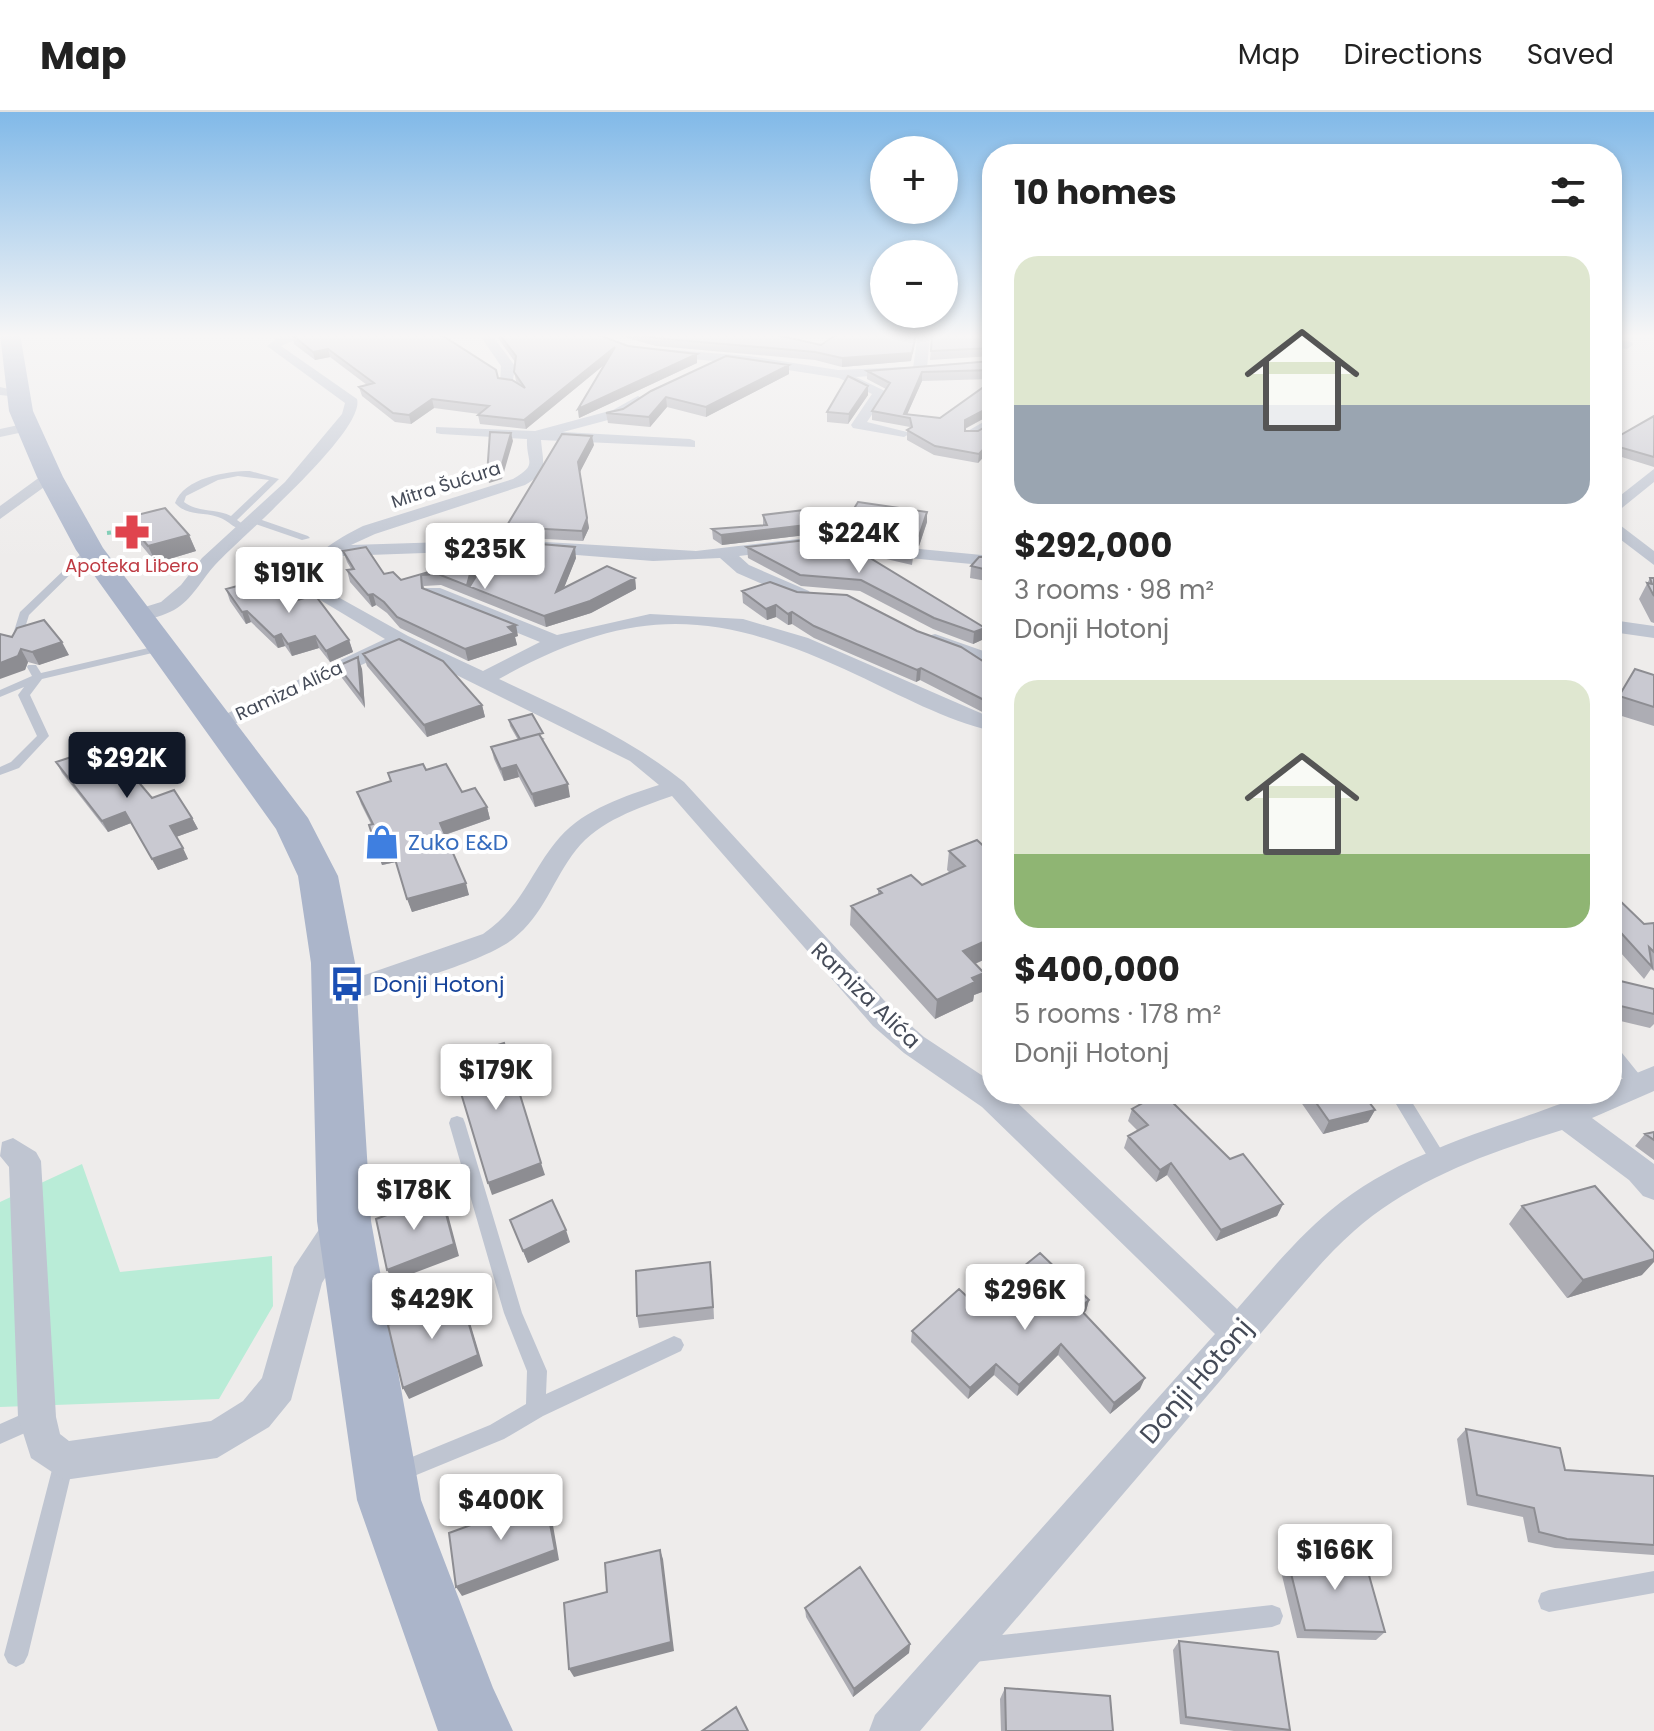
<!DOCTYPE html>
<html lang="en">
<head>
<meta charset="utf-8">
<style>
	:root { --surface:#fff; --page:#f2f2f2; --text:#222; --muted:#767676; --line:#e0e0e0; --accent:#111827 }
	body { margin:0; font-family:Poppins,sans-serif; background:var(--page); color:var(--text); height:100vh; display:flex; flex-direction:column; font-size:30px; white-space:nowrap }
	* { box-sizing:border-box; margin:0 }
	p { font-size:26px; color:var(--muted) }
	.icon { flex:none; width:44px; height:44px; fill:none; stroke:currentColor; stroke-width:2; stroke-linecap:round; stroke-linejoin:round }
	.map { position:relative; flex:1; overflow:hidden }
	.side { position:absolute; left:982px; top:32px; width:640px; height:960px; display:flex; flex-direction:column; background:var(--surface); border-radius:32px; box-shadow:0 4px 12px #0003 }
	.side>* { flex:none }
	.fabs { position:absolute; left:870px; top:24px; display:grid; gap:16px }
	.fabs a { display:grid; place-items:center; width:88px; height:88px; border-radius:50%; background:var(--surface); box-shadow:0 4px 12px #0003; font-size:40px }
	.price { position:absolute; translate:-50% -68px; padding:0 18px; border-radius:8px; background:#fff; color:#222; font-size:26px; line-height:52px; filter:drop-shadow(0 2px 4px #0008) }
	.price::after { content:''; position:absolute; left:50%; top:48px; width:24px; height:18px; margin-left:-12px; background:inherit; clip-path:polygon(0 0,100% 0,50% 100%) }
	.price.selected { background:var(--accent); color:#fff }
	ul { padding:0; list-style:none }
	li { display:grid; align-content:center; gap:16px; height:424px; padding:0 32px }
	li span { display:grid; place-items:center; height:248px; border-radius:24px; color:#555 }
	li>.icon { margin-inline-start:auto }
	span .icon { width:144px; height:144px; fill:#fffc; stroke-width:1 }
	li b { font-size:34px }
	h2 { display:flex; justify-content:space-between; align-items:center; height:96px; padding:0 32px; font-size:34px }
	header { display:flex; align-items:center; gap:48px; box-sizing:border-box; height:112px; padding:0 40px; background:var(--surface); border-bottom:2px solid var(--line) }
	header strong { font-size:38px }
	nav { display:flex; gap:44px; margin-inline-start:auto; font-size:28px }
	.map>svg:first-child { display:block }
	.green { fill:#b9ecd7 }
	.lines { fill:none; stroke-linecap:round; stroke-linejoin:round }
	.path { stroke:#73c9af; stroke-width:4; stroke-dasharray:4 3; stroke-linecap:butt }
	.lane { fill:#bfc5d1; fill-rule:evenodd }
	.street { fill:#bfc5d1; fill-rule:evenodd }
	.primary { fill:#abb5ca; fill-rule:evenodd }
	.wall { fill:#adadb4 }
	.shaded-wall { fill:#8d8d92 }
	.building { fill:#c9c9d1; stroke:#8d8d92; stroke-width:2 }
	.labels { text-anchor:middle; stroke-width:8; stroke-linejoin:round; paint-order:stroke }
	.far-street-label { font-size:18px; fill:#454b58; stroke:#fff }
	.far-health-label { font-size:18px; fill:#be3a42; stroke:#fff }
	.shop-label { font-size:22px; fill:#366cbe; stroke:#fff; text-anchor:start }
	.transit-label { font-size:22px; fill:#164399; stroke:#fff; text-anchor:start }
	.street-label { font-size:22px; fill:#454b58; stroke:#fff }
	.near-street-label { font-size:26px; fill:#454b58; stroke:#fff }
</style>
</head>
<body>
<header>
<strong>Map</strong>
<nav><a>Map</a><a>Directions</a><a>Saved</a></nav>
</header>
<div class="map">
<svg width="1654" height="1619" viewBox="0 0 1654 1619">
	<rect width="100%" height="100%" fill="#eeeceb"/>
	<path class="green" d="M82,1052L120,1160L272,1144L273,1194L219,1287L0,1295V1090Z"/>
	<g class="lines">
		<path class="path" d="M107,421L133,418"/>
		<path class="lane" d="M250,359L279,367L237,408L247,415V419C235,419 229,408 218,405C202,399 188,405 175,391C184,366 226,359 250,359ZM238,364L269,368L231,404C215,396 198,401 184,390L186,384L218,368Z
			M253,405L308,424L310,426L302,428L250,410L248,408Z
			M87,436L95,438L29,503L20,532L19,534H11L10,532L20,500Z
			M161,533L165,534V538L42,567L30,583L49,624L19,656L0,663V655L11,650L37,624L18,583L24,575L0,585V578L32,564L27,555L28,553H36L41,561Z
			M1612,934L1618,936L1643,967L1645,971L1643,975C1630,979 1619,964 1614,953C1611,948 1612,940 1612,934Z
			M1390,982H1407L1447,1047L1450,1052L1447,1057L1441,1059L1435,1057Z
			M457,1004L463,1006L465,1011L522,1201L547,1259L546,1282L674,1224L681,1227L684,1233L681,1239L543,1304L504,1327L397,1371L390,1368L387,1361L390,1354L490,1313L526,1292L527,1259L504,1201L449,1011L451,1006Z
			M36,1296L43,1299L46,1306L43,1313L0,1332V1312Z
			M64,1340L71,1343L74,1350L28,1543L24,1551L16,1555L8,1551L4,1543L54,1350L57,1343Z
			M1654,1459V1481L1549,1500L1541,1497L1538,1489L1541,1481L1549,1478Z
			M1272,1493L1280,1496L1283,1504L1280,1512L1272,1515L975,1550L967,1546L963,1538L967,1530L975,1526Z"/>
		<path class="street" d="M309,222L281,234L357,287C366,319 240,426 215,453C202,467 192,488 174,498C163,504 144,510 132,507V499L161,490L181,473L202,446L285,370L342,302L345,291L267,234L281,223Z
			M479,222H491L515,254L512,275L500,272L501,254Z
			M918,222H930L927,256L920,260L913,256Z
			M1612,227L1632,230L1633,233L1627,237L1612,235Z
			M662,237L749,244L838,258L906,255L908,258L901,262L856,265L887,280L867,310L911,321L904,325L853,316L851,313L872,282L839,266L749,252L657,244V238Z
			M0,275L26,281L19,285L0,283Z
			M638,284L645,288L643,291L623,304L563,320L690,327L695,329V335L541,328C543,352 549,359 525,373L375,422L351,433L513,428L696,439L806,426L992,444V454L806,436L739,444L749,453L809,479L811,483L802,489L737,461L720,446L653,449L513,438L340,444L320,462V475L408,524L483,559L540,530L426,484V476H440L557,523L650,502L743,507L808,526L992,606V619C945,608 900,583 857,563C718,498 636,491 499,567C564,598 628,625 684,670L893,898L924,925L992,970V982H1008L1237,1197C1267,1163 1296,1127 1331,1098C1385,1053 1457,1027 1524,1005C1553,995 1581,982 1612,982V971L1654,954V979L1592,1006L1654,1052V1088L1643,1084L1629,1068L1562,1018C1490,1040 1411,1068 1354,1119C1331,1139 1311,1163 1291,1186L920,1619H869L875,1603L1215,1222L982,995L904,941L873,914L672,684C638,696 599,709 576,738C553,767 544,803 513,827C483,851 387,876 347,890L337,893L327,890L323,883L327,876L483,822C525,792 529,761 560,725C585,697 625,684 659,673L630,649L400,535L228,615H212L209,610L385,527L302,477C302,446 337,427 363,414L513,367C539,352 526,351 527,327L441,322L436,321V315L535,319L613,298Z
			M992,305V316L976,326H966V320Z
			M28,311L35,315L33,318L0,325V317Z
			M1654,357V370L1612,404V390Z
			M44,362L58,365L0,407V394Z
			M1612,407L1654,439V453L1612,421Z
			M1612,508L1654,514V526L1612,520Z
			M935,522L992,542V555L928,532L925,528L928,524Z
			M13,1026L36,1040L41,1049L56,1305L60,1322L69,1329L211,1309L243,1289L262,1266L294,1155L328,1104L340,1099L352,1104L357,1114L322,1171L291,1288L269,1315L217,1346L64,1368L31,1346L18,1305L9,1055L0,1044L2,1030Z"/>
		<path class="primary" d="M0,222H20L33,299L63,365L103,436L308,706L338,764L355,851L371,1109L421,1388L493,1576L513,1619H438L357,1388L317,1109L311,851L298,764L276,717L76,438L37,365L9,299Z"/>
	</g>
	<path class="wall" d="M495,222H596L628,234L697,242V251L579,306L578,297L604,253L526,317L480,312L478,303L479,302L434,296L411,312L395,310L362,284L359,275L367,273L330,245L315,248L294,232L292,223L498,266L518,272L516,269L514,260L515,250Z
		M612,222H640L821,233L911,249L842,255L815,248L656,234Z
		M932,222H992V244L930,248Z
		M992,249V267L922,269L907,302L940,306L992,302L965,317V319H978L992,311V336L978,351L934,343L907,328V318L910,317V315L872,308V299L886,277L867,267V259Z
		M789,253V262L706,305L667,295L650,315L608,311L606,301Z
		M868,274V283L848,312L827,310V300Z
		M1654,304V355L1612,342V328Z
		M594,333L580,359L589,416L583,429L508,425L506,415Z
		M927,400V410L919,434L806,423L722,433L713,427L712,417L763,413V403H850Z
		M125,406L189,423L196,439L156,451L132,422Z
		M806,428L985,516L984,527L973,532L933,517L860,479L801,474L748,446L747,435Z
		M882,435L914,438L912,453L882,446Z
		M343,439L384,462L401,468L474,447L477,458L474,467L576,446L564,475L635,466L636,477L591,501L546,515L441,473L424,474V476L518,524L515,525L517,533L468,549L400,516L387,501L376,493L372,495L350,470L347,458L351,457L347,450Z
		M992,445V470L970,466L971,454Z
		M1650,466H1654V511L1651,510L1639,487Z
		M226,477L262,478L277,483L349,528L353,540L330,550L319,536L292,544L285,534L278,536L251,510L246,512L230,489Z
		M742,479L797,480L917,519L992,555V605L920,568L916,570L814,526L792,512L788,513L776,505L767,508L743,491Z
		M12,525L69,543L39,553L28,550L25,558Z
		M363,542L482,593L485,605L427,625L367,554Z
		M338,554L362,557L365,596L342,566Z
		M1635,557L1654,563V614L1612,601V597Z
		M509,608L545,627L542,628L570,685L535,695L519,665L504,669L494,647L491,635L518,628L510,614Z
		M56,650H112L152,686L192,706L198,717L176,725L188,747L158,758L131,711L108,720L62,661Z
		M426,658L487,695L490,707L445,723L469,783L412,800L396,750L382,753L371,712L361,692L357,680L391,670L388,661Z
		M992,738V844L975,852L984,861L982,880L974,883L973,889L935,907L850,813L851,794L878,783V777L922,773L950,761L947,758L949,739H989Z
		M1612,783L1644,812L1654,811V859L1651,857L1644,867L1612,831Z
		M1612,867L1654,877V912L1650,916L1612,907Z
		M1300,982H1363L1375,998L1368,1010L1323,1022L1298,986Z
		M1132,997L1230,1047L1283,1092L1277,1104L1216,1129L1167,1063L1156,1070L1124,1036L1128,1024L1138,1019L1128,1009Z
		M1654,1020V1048L1635,1034L1645,1022Z
		M1522,1094L1642,1163L1567,1186L1509,1112Z
		M510,1108L570,1130L528,1151Z
		M712,1162L714,1207L639,1216L637,1204Z
		M1089,1188L1086,1199L1083,1201L1140,1277L1110,1302L1058,1243L1017,1284L994,1263L968,1287L911,1230L912,1219L976,1193Z
		M1466,1317L1565,1358L1654,1364V1443L1555,1436L1528,1430L1523,1405L1467,1393L1457,1327Z
		M1286,1441L1385,1520L1376,1528L1297,1526L1279,1451Z
		M805,1496L910,1532L909,1541L853,1585L806,1505Z
		M1179,1529L1290,1618L1289,1619H1234L1180,1612L1173,1538Z
		M1005,1576L1113,1619H1001L1000,1587Z"/>
	<path class="shaded-wall" d="M917,222L911,249L842,255V246Z
		M615,235L616,243L526,317L524,308Z
		M328,237L330,245L315,248L313,240Z
		M697,242V251L579,306L578,297Z
		M789,253V262L706,305V295Z
		M922,260V269L906,305L904,302Z
		M868,274V283L848,312L849,302Z
		M666,285L667,295L650,315L649,305Z
		M432,287L434,296L411,312L409,303Z
		M992,294V302L964,317L965,308Z
		M511,321L513,329L502,367L489,371L487,363Z
		M592,324L594,333L580,360L578,350Z
		M992,328V336L978,351L979,342Z
		M927,400V410L919,434V424Z
		M587,406L589,416L583,429L582,419Z
		M806,413V423L722,433L721,423Z
		M189,423L196,439L156,451L148,434Z
		M575,435L576,446L558,491L556,480Z
		M474,447L477,458L472,475L467,473Z
		M635,466L636,477L591,501L546,515L544,504Z
		M373,482L376,493L372,495L368,483Z
		M776,493V505L767,508L766,497Z
		M247,499L251,510L246,512L242,500Z
		M792,500V512L788,513V502Z
		M516,513L518,524L515,525L517,533L468,549L465,537L508,515Z
		M985,516L984,527L973,532L974,520Z
		M281,522L285,534L278,536L274,525Z
		M315,524L319,536L292,544L288,532Z
		M349,528L353,540L330,550L326,539Z
		M62,530L69,543L39,553L32,540Z
		M21,537L28,550L25,558L0,567V551Z
		M358,545L362,557L365,596L361,584Z
		M921,556L920,568L916,570L917,558Z
		M482,593L485,605L427,625L424,613Z
		M516,653L519,665L504,669L501,657Z
		M568,672L570,685L535,695L532,682Z
		M487,695L490,707L444,723L440,711Z
		M125,700L131,711L108,720L102,709Z
		M192,706L198,717L176,725L170,714Z
		M183,736L188,747L158,758L152,747Z
		M392,737L396,750L382,753L378,741Z
		M466,771L469,783L412,800L407,787Z
		M992,826V844L961,858L963,839Z
		M984,861L982,880L974,883L973,889L935,907L937,888L972,866Z
		M1375,998L1368,1010L1323,1022L1329,1009Z
		M541,1051L545,1063L492,1083L488,1071Z
		M1171,1051L1167,1063L1156,1070L1160,1058Z
		M441,1083L446,1095L459,1144L393,1169L387,1158Z
		M1283,1092L1277,1104L1216,1129L1221,1118Z
		M566,1118L570,1130L528,1151L523,1139Z
		M1654,1147V1150L1642,1163L1567,1186L1583,1168Z
		M460,1182L465,1194L483,1254L409,1287L403,1276Z
		M1089,1188L1086,1199L1076,1208L1079,1196Z
		M1061,1232L1058,1243L1017,1284L1019,1273Z
		M996,1252L994,1263L968,1287L970,1276Z
		M1145,1266L1140,1277L1110,1302L1114,1291Z
		M545,1386L550,1396L559,1448L462,1484L456,1475Z
		M660,1438L663,1447L674,1539L574,1565L569,1557Z
		M910,1532L909,1541L853,1585L854,1577Z"/>
	<path class="building" d="M296,222H440L496,258L498,266L512,268L525,276L514,260L516,244L499,222H596L628,234L697,242L578,297L615,235L524,308L478,303L489,294L432,287L409,303L393,301L359,275L374,271L328,237L313,240L292,223Z
		M640,222H772L821,233L837,222H916L912,241L842,246L815,240L655,226Z
		M932,222H992V236L931,239Z
		M726,244L789,253L706,295L666,285L649,305L606,301L623,297L651,279Z
		M992,249V258L922,260L904,302L940,306L992,269V294L965,308V319H978L992,311V328L979,342L935,334L907,318L912,315L910,306L872,299L890,271L867,259Z
		M848,264L868,274L849,302L827,300Z
		M1654,304V345L1612,333V328Z
		M490,320L511,321L500,359L487,363Z
		M562,322L592,324L578,350L587,406L582,419L506,415Z
		M858,390L927,400L919,424L806,413L721,423L712,417L767,413L763,403L804,398L850,403Z
		M165,396L189,423L148,434L125,406Z
		M806,428L847,432L985,516L974,520L934,506L861,468L800,463L747,435Z
		M528,431L575,435L556,480L607,454L635,466L590,489L544,504L438,462L421,463L422,476L516,513L508,515L514,521L465,537L397,505L384,490L373,482L368,483L347,458L354,457L343,439L366,435L384,462L393,460L401,468L474,447L467,473L470,474L489,443Z
		M882,435L914,438L913,442Z
		M979,445H992V459L971,454Z
		M1650,466H1654V484L1647,471L1652,472Z
		M256,469L262,478L271,475L277,483L284,482L290,490L315,483L349,528L326,539L315,524L288,532L281,522L274,525L247,499L242,500L226,477Z
		M770,470L797,480L847,483L917,519L961,535L992,555V592L921,556L917,558L814,514L792,500L788,502L776,493L766,497L742,479Z
		M44,508L62,530L32,540L21,537L18,544L0,551V522L12,525L17,516Z
		M399,527L443,549L482,593L424,613L363,542Z
		M358,545L361,584L338,554Z
		M1635,557L1654,563V595L1619,584Z
		M532,602L543,621L520,627L509,608Z
		M539,622L568,672L532,682L516,653L501,657L491,635Z
		M102,635L112,650L119,647L152,686L174,678L192,706L170,714L183,736L152,747L125,700L102,709L56,650Z
		M423,652L426,658L446,652L462,680L475,676L487,695L440,711L466,771L407,787L392,737L378,741L369,713L373,712L357,680L391,669L388,661Z
		M977,728L989,739L992,738V826L963,839L984,861L972,866L975,870L937,888L851,794L882,781L878,777L911,763L922,773L965,754L949,739Z
		M1612,783H1614L1644,812L1654,811V840L1649,835L1652,855L1612,811Z
		M1612,867L1654,877V902L1612,892Z
		M504,931L541,1051L488,1071L451,948Z
		M1159,982H1164L1230,1047L1243,1042L1283,1092L1221,1118L1171,1051L1160,1058L1128,1024L1148,1013L1132,997Z
		M1310,982H1363L1375,998L1329,1009Z
		M1654,1020V1028L1645,1022Z
		M1595,1074L1654,1140V1147L1583,1168L1522,1094Z
		M441,1083L454,1132L387,1158L376,1107Z
		M552,1088L566,1118L523,1139L510,1108Z
		M1040,1141L1089,1188L1079,1196L1145,1266L1114,1291L1061,1232L1019,1273L996,1252L970,1276L912,1219L959,1177L976,1193Z
		M710,1150L713,1195L637,1204L636,1159Z
		M460,1182L478,1243L403,1276L388,1213Z
		M1466,1317L1560,1336L1565,1358L1654,1364V1433L1567,1427L1539,1420L1534,1396L1477,1383Z
		M545,1386L555,1438L456,1475L449,1421Z
		M660,1438L671,1530L569,1557L564,1491L607,1480L605,1451Z
		M1286,1441L1363,1442L1385,1520L1305,1518Z
		M860,1455L910,1532L854,1577L805,1496Z
		M1179,1529L1278,1540L1290,1618L1186,1605Z
		M1005,1576L1110,1584L1113,1619H1006Z
		M736,1595L748,1619H702Z"/>
	<linearGradient id="sky" x2="0" y2="1"><stop stop-color="#81b9e8"/><stop offset="0.5" stop-color="#f7f6f6"/><stop offset="1" stop-color="#f7f6f6" stop-opacity="0"/></linearGradient>
	<rect width="1654" height="448" fill="url(#sky)"/>
	<defs>
		<g id="pharmacy-bare" transform="scale(2.76)"><path d="M-2-6h4v4h4v4h-4v4h-4v-4h-4v-4h4Z" fill="#e0444e" stroke="#fff" stroke-width="2.5" paint-order="stroke"/></g>
		<g id="shop-bare" transform="scale(2.76)"><path d="M-5-2.5h2.3a2.7 3.5 0 0 1 5.4 0H5L5.5 6h-11ZM-1.5-2.5h3a1.5 2.3 0 0 0-3 0Z" fill="#3f7fe0" stroke="#fff" stroke-width="2.5" paint-order="stroke"/></g>
		<g id="bus-bare" transform="scale(2.76)"><path d="M-5-6H5V4H4V6H2V4H-2V6H-4V4H-5ZM-3.5-4V0h7V-4ZM-3.5 1.2v1.5H-2V1.2ZM2 1.2v1.5H3.5V1.2Z" fill="#1a4fb4" stroke="#fff" stroke-width="2.5" paint-order="stroke"/></g>
	</defs>
	<g fill-rule="evenodd">
		<use href="#pharmacy-bare" x="132" y="420"/>
		<use href="#shop-bare" x="382" y="730"/>
		<use href="#bus-bare" x="347" y="872"/>
	</g>
	<g class="labels">
		<g class="far-street-label">
			<text transform="translate(446 373) rotate(-18)" y="6">Mitra Šućura</text>
			<text transform="translate(289 579) rotate(-25)" y="6">Ramiza Alića</text>
		</g>
		<g class="far-health-label">
			<text x="132" y="460">Apoteka Libero</text>
		</g>
		<g class="shop-label">
			<text x="408" y="738">Zuko E&amp;D</text>
		</g>
		<g class="transit-label">
			<text x="373" y="880">Donji Hotonj</text>
		</g>
		<g class="street-label">
			<text transform="translate(866 883) rotate(44)" y="8">Ramiza Alića</text>
		</g>
		<g class="near-street-label">
			<text transform="translate(1196 1269) rotate(-49)" y="9">Donji Hotonj</text>
		</g>
	</g>
</svg>
<div class="fabs">
<a>+</a>
<a>−</a>
</div>
<b class="price" style="left:859px;top:463px">$224K</b>
<b class="price" style="left:485px;top:479px">$235K</b>
<b class="price" style="left:289px;top:503px">$191K</b>
<b class="price selected" style="left:127px;top:688px">$292K</b>
<b class="price" style="left:496px;top:1000px">$179K</b>
<b class="price" style="left:414px;top:1120px">$178K</b>
<b class="price" style="left:1025px;top:1220px">$296K</b>
<b class="price" style="left:432px;top:1229px">$429K</b>
<b class="price" style="left:501px;top:1430px">$400K</b>
<b class="price" style="left:1335px;top:1480px">$166K</b>
<section class="side">
<h2>10 homes<svg class="icon" aria-label="filters" viewBox="0 0 24 24"><path d="M4 7h16M4 17h16"/><circle cx="9" cy="7" r="2"/><circle cx="15" cy="17" r="2"/></svg></h2>
<ul>
<li><span style="background:linear-gradient(#dfe7d0 60%,#9aa5b1 0)"><svg class="icon" aria-label="home" viewBox="0 0 24 24"><path d="M3 11l9-7 9 7M6 9v11h12V9"/></svg></span><div><b>$292,000</b><p>3 rooms · 98 m²</p><p>Donji Hotonj</p></div></li>
<li><span style="background:linear-gradient(#dfe7d0 70%,#8fb573 0)"><svg class="icon" aria-label="home" viewBox="0 0 24 24"><path d="M3 11l9-7 9 7M6 9v11h12V9"/></svg></span><div><b>$400,000</b><p>5 rooms · 178 m²</p><p>Donji Hotonj</p></div></li>
</ul>
</section>
</div>
</body>
</html>
